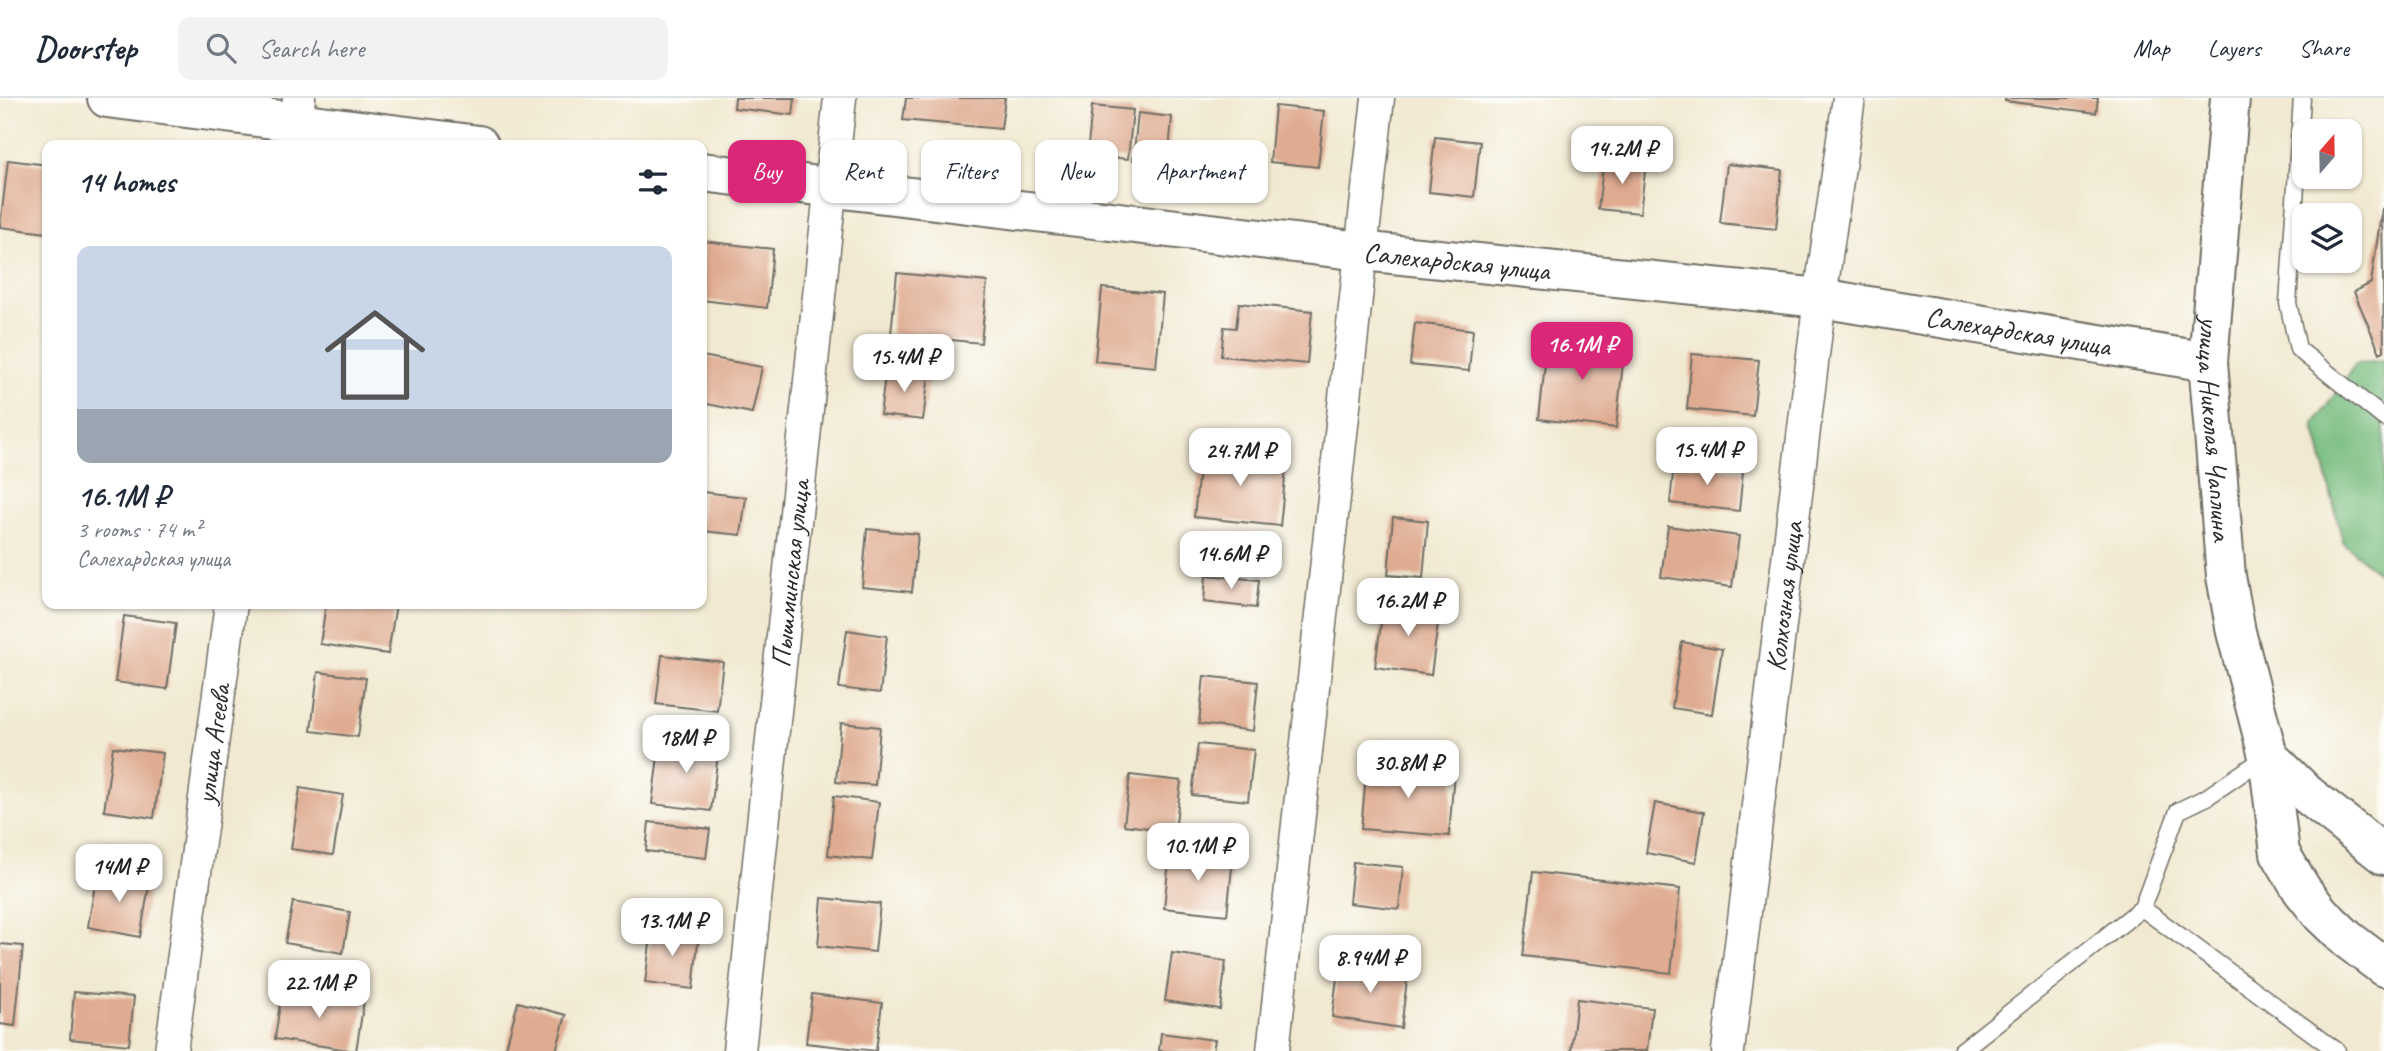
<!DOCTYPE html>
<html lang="en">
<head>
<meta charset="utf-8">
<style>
	:root { --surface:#fff; --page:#f2f2f3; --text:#1f2937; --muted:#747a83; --line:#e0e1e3; --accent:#db2777 }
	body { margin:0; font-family:Caveat,sans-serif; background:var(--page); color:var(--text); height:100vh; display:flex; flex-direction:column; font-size:26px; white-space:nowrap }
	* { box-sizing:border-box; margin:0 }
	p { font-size:23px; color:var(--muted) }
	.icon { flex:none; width:38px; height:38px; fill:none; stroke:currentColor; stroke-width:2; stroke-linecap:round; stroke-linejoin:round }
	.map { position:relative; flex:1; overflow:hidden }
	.sheet { position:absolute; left:42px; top:42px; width:665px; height:469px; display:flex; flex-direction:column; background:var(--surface); border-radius:14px; box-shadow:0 2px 5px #0004 }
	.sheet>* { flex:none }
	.guide { position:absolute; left:728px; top:42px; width:665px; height:63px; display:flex; gap:14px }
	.needle { width:46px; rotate:20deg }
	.fabs { position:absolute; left:2292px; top:21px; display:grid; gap:14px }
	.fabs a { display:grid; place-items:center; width:70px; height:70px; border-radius:14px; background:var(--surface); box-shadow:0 2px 5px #0004; font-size:35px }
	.price { position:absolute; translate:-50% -60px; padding:0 16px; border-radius:14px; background:#fff; color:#222; font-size:23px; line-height:46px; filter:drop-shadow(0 2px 4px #0008) }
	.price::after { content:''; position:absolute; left:50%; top:42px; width:21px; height:16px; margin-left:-10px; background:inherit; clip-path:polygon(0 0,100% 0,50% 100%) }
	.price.active { background:var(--accent); color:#fff }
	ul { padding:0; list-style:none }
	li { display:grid; align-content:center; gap:14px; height:371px; padding:0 35px }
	li span { display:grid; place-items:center; height:217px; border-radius:14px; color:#555 }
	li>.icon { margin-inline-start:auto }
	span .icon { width:126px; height:126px; fill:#fffc; stroke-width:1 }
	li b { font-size:30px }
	h2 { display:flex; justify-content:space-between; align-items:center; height:84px; padding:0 35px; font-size:30px }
	.tag { padding:0 24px; border-radius:14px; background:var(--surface); box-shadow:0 2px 5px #0004; font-size:24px; line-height:63px }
	.tag.active { background:var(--accent); color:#fff }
	header { display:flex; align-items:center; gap:42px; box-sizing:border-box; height:98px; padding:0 35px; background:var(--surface); border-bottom:2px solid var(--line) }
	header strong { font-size:33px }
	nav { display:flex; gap:38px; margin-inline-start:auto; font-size:24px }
	.search { width:490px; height:63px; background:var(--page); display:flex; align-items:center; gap:18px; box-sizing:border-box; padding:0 24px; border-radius:14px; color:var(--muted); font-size:26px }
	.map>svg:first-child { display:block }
	.forest { fill:#79bd81; stroke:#527456; stroke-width:2 }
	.building { fill:#dfab91 }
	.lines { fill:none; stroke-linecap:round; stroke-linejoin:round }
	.lane-casing { stroke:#706e65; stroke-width:19 }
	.street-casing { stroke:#706e65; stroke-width:35 }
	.secondary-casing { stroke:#706e65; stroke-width:42 }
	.lane { stroke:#fff; stroke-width:16 }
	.street { stroke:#fff; stroke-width:32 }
	.secondary { stroke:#fff; stroke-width:38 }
	.labels { text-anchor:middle; stroke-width:6; stroke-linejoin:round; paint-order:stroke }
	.street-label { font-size:28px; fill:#2b2b2b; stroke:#fdfcf7 }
</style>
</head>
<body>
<header>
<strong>Doorstep</strong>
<div class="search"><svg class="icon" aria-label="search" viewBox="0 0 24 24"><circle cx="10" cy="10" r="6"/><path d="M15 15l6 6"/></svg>Search here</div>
<nav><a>Map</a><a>Layers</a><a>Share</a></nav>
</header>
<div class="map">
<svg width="2384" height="953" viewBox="0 0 2384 953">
	<rect width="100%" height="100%" fill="#fdfcf7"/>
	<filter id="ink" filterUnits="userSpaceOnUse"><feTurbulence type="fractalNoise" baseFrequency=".0143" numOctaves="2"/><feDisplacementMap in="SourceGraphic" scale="14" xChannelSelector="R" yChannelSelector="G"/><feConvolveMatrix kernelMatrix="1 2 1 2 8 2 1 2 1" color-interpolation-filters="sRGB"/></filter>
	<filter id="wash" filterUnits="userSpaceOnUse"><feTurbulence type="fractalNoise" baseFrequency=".00686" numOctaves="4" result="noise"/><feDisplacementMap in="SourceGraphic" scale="28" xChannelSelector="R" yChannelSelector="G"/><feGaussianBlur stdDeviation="1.57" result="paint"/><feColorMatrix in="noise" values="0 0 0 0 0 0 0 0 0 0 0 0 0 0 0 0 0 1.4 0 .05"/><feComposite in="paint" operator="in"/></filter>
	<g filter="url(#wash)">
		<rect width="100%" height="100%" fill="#f1e9d1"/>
		<path class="forest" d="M2384,263V481L2343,444L2314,327L2356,265Z"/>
		<g id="blocks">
			<path class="building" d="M735,0H795L793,17L734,10Z
				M906,0H1005L1001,31L903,22Z
				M2005,0H2098L2096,15L2005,3Z
				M1092,8L1133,12L1128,61L1087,57Z
				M1275,8L1324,13L1318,69L1270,64Z
				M1138,15L1172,19L1168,65L1133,62Z
				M1435,39L1480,44L1474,99L1429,94Z
				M1604,60L1646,65L1640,115L1598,111Z
				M8,62L47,67V135L0,129Z
				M1727,66L1782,72L1776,131L1720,125Z
				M2382,110L2384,253L2380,255L2354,194L2371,185Z
				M703,143L773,151L767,210L702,202Z
				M897,175L987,184L981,245L891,236Z
				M1102,190L1163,196L1156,269L1095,263Z
				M1239,205L1312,213L1307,266L1221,258L1224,229L1236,230Z
				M1415,225L1473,232L1469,273L1410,267Z
				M1548,238L1625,246L1616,330L1539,321Z
				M1692,256L1759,262L1753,318L1687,311Z
				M702,258L762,269L752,315L702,305Z
				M886,270L929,276L923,322L880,317Z
				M1201,352L1287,362L1280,428L1194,419Z
				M1674,366L1743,373L1739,413L1670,405Z
				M702,394L746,399L741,437L702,433Z
				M1393,419L1428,423L1423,480L1388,477Z
				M1668,428L1739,438L1732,489L1661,479Z
				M867,431L918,436L912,494L862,489Z
				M1206,477L1259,482L1256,510L1204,504Z
				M1384,503L1440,510L1431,577L1375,569Z
				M326,506H396L388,556L320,546Z
				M124,518L176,525L167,591L115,584Z
				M847,532L887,538L880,595L839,590Z
				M1682,544L1722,551L1712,616L1672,610Z
				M662,557L723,564L717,613L656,606Z
				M318,574L366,580L358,639L311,633Z
				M1204,578L1258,584L1253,633L1199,626Z
				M841,625L880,629L875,687L836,684Z
				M660,642L719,648L711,713L652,706Z
				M1198,646L1254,652L1248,703L1192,697Z
				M113,649L163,655L154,720L104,713Z
				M1367,666L1454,674L1449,738L1361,731Z
				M1130,677L1181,683L1175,733L1124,727Z
				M300,690L343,697L333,757L291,751Z
				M834,698L879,704L872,762L828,757Z
				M1655,705L1704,714L1696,764L1646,755Z
				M649,724L710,731L706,760L646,753Z
				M1170,753L1233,760L1227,817L1164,810Z
				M1353,764L1403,769L1399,811L1349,805Z
				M97,774L150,783L140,839L88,829Z
				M1533,774L1680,791L1671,875L1523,858Z
				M822,800L880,806L875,854L818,848Z
				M293,804L350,814L343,855L285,845Z
				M652,830L699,835L693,891L645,885Z
				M0,846L23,848L15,928L0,926Z
				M1172,855L1226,863L1220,911L1165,903Z
				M1339,864L1408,874L1401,930L1332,919Z
				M282,891L364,903L356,953L275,941Z
				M74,894L134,899L129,947L70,941Z
				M812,896L882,905L876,953L806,945Z
				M1577,901L1652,910L1647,953H1571Z
				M518,904L566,917L556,953H505Z
				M1161,935L1215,942L1213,953H1159Z"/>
		</g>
	</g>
	<g filter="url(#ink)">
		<use href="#blocks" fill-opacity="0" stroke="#706e65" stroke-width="2"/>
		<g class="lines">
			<g class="lane-casing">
				<path id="lane" d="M2302,0L2288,205L2298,251L2384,320
					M2142,810L2337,953
					M1961,953L2142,810L2178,713L2207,699L2267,658"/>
			</g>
			<g class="street-casing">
				<g id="street">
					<path d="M293,47L299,0"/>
					<path id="s1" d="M171,953L231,506"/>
					<path id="s2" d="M739,953L840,0"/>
					<path d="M1273,953L1378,0"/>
					<path id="s3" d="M1728,953L1820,200L1849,0"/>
				</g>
			</g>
			<g class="secondary-casing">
				<g id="secondary">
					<path d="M107,0L479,47"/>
					<path id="s4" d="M2230,0L2208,264L2226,478L2236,534L2268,658L2280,755L2302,792L2321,816L2347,841L2384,869"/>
					<path id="s5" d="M702,74L1361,153L1820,200L2208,264"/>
					<path d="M2268,658L2308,697L2384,757"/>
				</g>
			</g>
			<use href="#lane" class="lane"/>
			<use href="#street" class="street"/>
			<use href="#secondary" class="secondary"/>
		</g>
	</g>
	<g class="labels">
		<g class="street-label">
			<text dy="10" stroke="none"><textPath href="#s5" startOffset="760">Салехардская улица</textPath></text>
			<text dy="10" stroke="none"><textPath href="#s5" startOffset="1326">Салехардская улица</textPath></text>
			<text dy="10" stroke="none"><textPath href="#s4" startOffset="332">улица Николая Чаплина</textPath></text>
			<text dy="10" stroke="none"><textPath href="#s2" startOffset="480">Пышминская улица</textPath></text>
			<text dy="10" stroke="none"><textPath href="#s3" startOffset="458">Колхозная улица</textPath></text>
			<text dy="10" stroke="none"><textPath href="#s1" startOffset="310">улица Агеева</textPath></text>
		</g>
	</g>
</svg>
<div class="fabs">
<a><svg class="needle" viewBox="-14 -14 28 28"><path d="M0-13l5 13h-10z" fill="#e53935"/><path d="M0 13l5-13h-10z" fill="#747a83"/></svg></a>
<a><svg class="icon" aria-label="layers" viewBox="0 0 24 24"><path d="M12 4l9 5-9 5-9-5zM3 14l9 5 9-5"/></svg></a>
</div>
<b class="price" style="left:1622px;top:88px">14.2M ₽</b>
<b class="price active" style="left:1582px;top:284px">16.1M ₽</b>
<b class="price" style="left:904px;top:296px">15.4M ₽</b>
<b class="price" style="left:1707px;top:389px">15.4M ₽</b>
<b class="price" style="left:1240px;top:390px">24.7M ₽</b>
<b class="price" style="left:1231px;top:493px">14.6M ₽</b>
<b class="price" style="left:1408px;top:540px">16.2M ₽</b>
<b class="price" style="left:686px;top:677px">18M ₽</b>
<b class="price" style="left:1408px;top:702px">30.8M ₽</b>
<b class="price" style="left:1198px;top:785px">10.1M ₽</b>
<b class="price" style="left:119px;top:806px">14M ₽</b>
<b class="price" style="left:672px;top:860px">13.1M ₽</b>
<b class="price" style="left:1370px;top:897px">8.94M ₽</b>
<b class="price" style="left:319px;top:922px">22.1M ₽</b>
<div class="guide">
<a class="tag active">Buy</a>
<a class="tag">Rent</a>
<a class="tag">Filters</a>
<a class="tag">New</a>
<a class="tag">Apartment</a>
</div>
<section class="sheet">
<h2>14 homes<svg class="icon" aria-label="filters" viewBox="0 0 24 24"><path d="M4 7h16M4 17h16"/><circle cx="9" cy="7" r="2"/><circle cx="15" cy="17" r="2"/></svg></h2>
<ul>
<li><span style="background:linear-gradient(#c9d6e8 75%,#9aa5b1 0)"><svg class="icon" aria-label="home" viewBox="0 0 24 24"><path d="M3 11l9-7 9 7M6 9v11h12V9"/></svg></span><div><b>16.1M ₽</b><p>3 rooms · 74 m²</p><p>Салехардская улица</p></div></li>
</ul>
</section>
</div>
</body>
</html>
